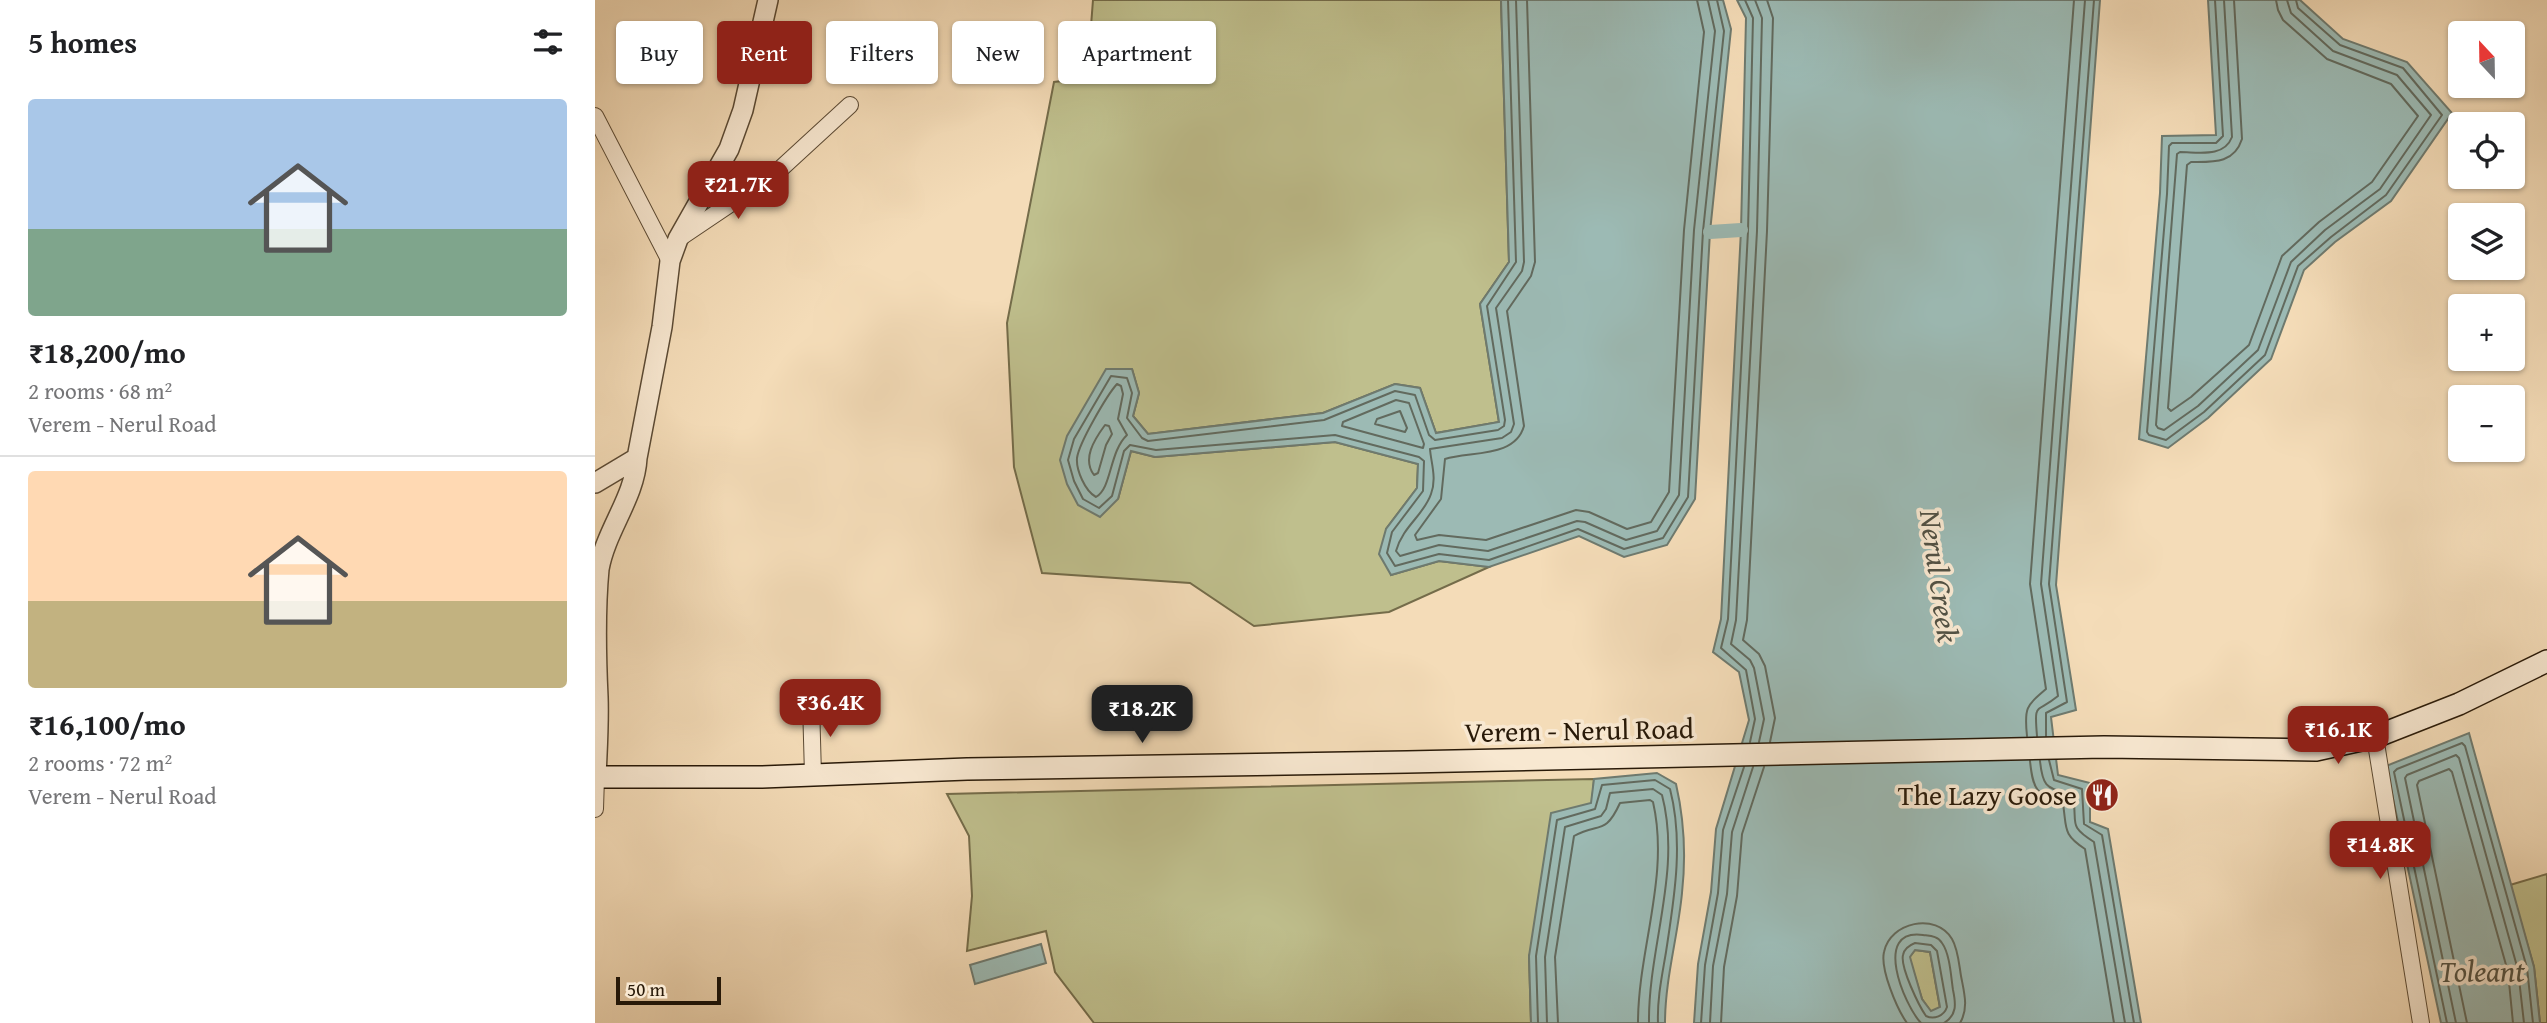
<!DOCTYPE html>
<html lang="en">
<head>
<meta charset="utf-8">
<style>
	:root { --surface:#fff; --page:#f2f2f2; --text:#202124; --muted:#757577; --line:#e0e0e0; --accent:#8f2418 }
	body { margin:0; font-family:"Gentium Book Plus",serif; background:var(--page); color:var(--text); height:100vh; display:flex; flex-direction:column; font-size:26px; white-space:nowrap }
	* { box-sizing:border-box; margin:0 }
	p { font-size:23px; color:var(--muted) }
	.icon { flex:none; width:38px; height:38px; fill:none; stroke:currentColor; stroke-width:2; stroke-linecap:round; stroke-linejoin:round }
	.map { position:relative; flex:1; overflow:hidden }
	.panel { display:flex; flex-direction:column; background:var(--surface); width:595px }
	.panel>* { flex:none }
	.guide { position:absolute; left:21px; top:21px; width:665px; height:63px; display:flex; gap:14px }
	.needle { width:46px; rotate:338deg }
	.controls { position:absolute; left:1853px; top:21px; display:grid; gap:14px }
	.controls a { display:grid; place-items:center; width:77px; height:77px; border-radius:7px; background:var(--surface); box-shadow:0 2px 5px #0004; font-size:35px }
	.scale { position:absolute; left:21px; bottom:18px; width:105px; box-sizing:border-box; padding-left:7px; border:4px solid #281908; border-top:0; font-size:19px; line-height:24px; white-space:nowrap; color:#281908; -webkit-text-stroke:5px #f8e8d1; paint-order:stroke }
	.price { position:absolute; translate:-50% -60px; padding:0 16px; border-radius:14px; background:var(--accent); color:#fff; font-size:23px; line-height:46px; filter:drop-shadow(0 2px 4px #0008) }
	.price::after { content:''; position:absolute; left:50%; top:42px; width:21px; height:16px; margin-left:-10px; background:inherit; clip-path:polygon(0 0,100% 0,50% 100%) }
	.price.selected { background:#222; color:#fff }
	ul { padding:0; list-style:none }
	li { display:grid; align-content:center; gap:14px; height:371px; padding:0 28px }
	li+li { border-top:2px solid var(--line) }
	li span { display:grid; place-items:center; height:217px; border-radius:7px; color:#555 }
	li>.icon { margin-inline-start:auto }
	span .icon { width:126px; height:126px; fill:#fffc; stroke-width:1 }
	li b { font-size:30px }
	h2 { display:flex; justify-content:space-between; align-items:center; height:84px; padding:0 28px; font-size:30px }
	.tag { padding:0 24px; border-radius:7px; background:var(--surface); box-shadow:0 2px 5px #0004; font-size:24px; line-height:63px }
	.tag.selected { background:var(--accent); color:#fff }
	main { display:flex; flex:1; min-height:0 }
	.map>svg:first-child { display:block }
	.green { fill:#bfbf8d; stroke:#746c4a; stroke-width:2 }
	.water { fill:#9cbab4; stroke:#6e7a6f; stroke-width:2; fill-rule:evenodd }
	.lines { fill:none; stroke-linecap:round; stroke-linejoin:round }
	.shore { stroke:#626a5e; stroke-width:2 }
	.canal { stroke:#9cbab4; stroke-width:14 }
	.minor-casing { stroke:#5b4a34; stroke-width:18 }
	.tertiary-casing { stroke:#5b4a34; stroke-width:22 }
	.secondary-casing { stroke:#281908; stroke-width:24 }
	.minor { stroke:#f8e8d1; stroke-width:16 }
	.tertiary { stroke:#f8e8d1; stroke-width:19 }
	.secondary { stroke:#f8e8d1; stroke-width:21 }
	.labels { text-anchor:middle; stroke-width:7; stroke-linejoin:round; paint-order:stroke }
	.street-label { font-size:28px; fill:#281908; stroke:#f8e8d1 }
	.poi-label { font-size:28px; fill:#281908; stroke:#f8e8d1; text-anchor:end }
	.water-label { font-size:30px; font-style:italic; fill:#515144; stroke:#f8e8d1 }
</style>
</head>
<body>
<main>
<section class="panel">
<h2>5 homes<svg class="icon" aria-label="filters" viewBox="0 0 24 24"><path d="M4 7h16M4 17h16"/><circle cx="9" cy="7" r="2"/><circle cx="15" cy="17" r="2"/></svg></h2>
<ul>
<li><span style="background:linear-gradient(#a9c7e8 60%,#7fa58c 0)"><svg class="icon" aria-label="home" viewBox="0 0 24 24"><path d="M3 11l9-7 9 7M6 9v11h12V9"/></svg></span><div><b>₹18,200/mo</b><p>2 rooms · 68 m²</p><p>Verem - Nerul Road</p></div></li>
<li><span style="background:linear-gradient(#ffd9b3 60%,#c2b280 0)"><svg class="icon" aria-label="home" viewBox="0 0 24 24"><path d="M3 11l9-7 9 7M6 9v11h12V9"/></svg></span><div><b>₹16,100/mo</b><p>2 rooms · 72 m²</p><p>Verem - Nerul Road</p></div></li>
</ul>
</section>
<div class="map">
<svg width="1952" height="1023" viewBox="0 0 1952 1023">
	<rect width="100%" height="100%" fill="#f4dcb8"/>
	<filter id="stains"><feTurbulence type="fractalNoise" baseFrequency=".00286" numOctaves="4"/><feColorMatrix values="0 0 0 0 .2 0 0 0 0 .09 0 0 0 0 .02 0 0 0 .5 -.17"/></filter>
	<radialGradient id="worn" r=".72"><stop offset=".6" stop-color="#630" stop-opacity="0"/><stop offset="1" stop-color="#630" stop-opacity=".3"/></radialGradient>
	<path class="green" d="M498,0H906L914,262L885,304L904,422L841,433L825,388L800,384L728,413L553,434L538,416L544,393L537,369L523,499L536,451L560,457L740,442L823,464L822,488L791,529L796,575L844,561L894,567L794,612L659,626L595,583L447,573L419,467L412,323L459,82L492,78Z
		M999,779L997,803L934,956L936,1023H499L460,972L451,931L372,951L377,896L374,836L352,794Z
		M1952,874V1023H1945L1939,967L1915,885Z
		M1320,950L1335,952L1345,1008L1336,1012L1327,999L1314,957Z"/>
	<path class="water" d="M906,0H1128L1136,29L1115,232L1100,499L1072,545L1029,557L984,536L894,567L844,561L796,575L784,554L791,529L822,488L823,464L740,442L560,457L536,451L523,499L505,517L483,505L472,484L465,460L472,436L511,369H537L544,393L538,416L553,434L728,413L800,384L825,388L841,433L904,422L885,304L914,262Z
		M1142,0H1505L1461,585L1481,710L1456,717L1463,775L1495,783V822L1513,829L1546,1023H1099L1103,964L1116,892L1121,829L1154,720L1144,672L1118,652L1126,619L1146,230L1151,18ZM1320,950L1335,952L1345,1007L1336,1011L1327,999L1315,957Z
		M1613,0H1705L1748,39L1812,62L1857,113L1796,201L1740,242L1709,270L1676,359L1613,418L1573,448L1544,439L1565,193L1567,136L1621,135Z
		M1874,733L1939,967L1945,1023H1846L1791,766Z
		M1062,773L1081,784C1089,819 1091,857 1087,893C1083,936 1070,979 1070,1023H936L934,956L956,813L996,803L999,779Z
		M446,944L451,963L380,984L375,965Z"/>
	<g class="lines">
		<path class="shore" d="M913,0L921,262L892,306L910,420L909,426L903,430L840,440L834,435L820,395L800,391L729,420L553,441L547,438L532,418L537,393L532,378L516,376L479,439L473,460L479,481L488,499L504,508L517,496L529,451L535,445L561,450L740,435L824,457L829,461L828,491L797,532L792,553L800,566L844,554L894,560L983,529L1029,549L1068,538L1093,497L1108,231L1129,31L1122,0
			M921,0L929,262L927,271L901,308L919,424L916,432L907,438L835,449C836,463 842,478 836,494C829,515 808,526 801,551L805,556L844,545L893,551L982,521L990,522L1031,540L1062,531L1084,495L1099,230L1120,31L1113,0
			M932,0L940,262L936,276L912,311L929,426C920,458 876,451 850,459L846,499L820,535L822,540L844,535L891,540L981,510L994,512L1032,529L1056,522L1074,492L1089,230L1109,32L1102,0
			M1150,0L1158,18L1153,231L1133,619L1126,648L1151,670L1160,719L1155,742
			M1160,0L1167,18L1162,231L1141,620L1136,644L1155,660L1159,668L1169,719L1164,742
			M1172,0L1178,18L1172,231L1152,620L1148,640L1164,654L1170,666L1180,718L1175,742
			M1620,0L1628,136L1621,143H1577L1574,146L1572,194L1552,432L1554,435L1571,440L1609,412L1670,355L1703,266L1736,237L1791,195L1847,115L1808,68L1745,45L1703,8L1701,0
			M1629,0L1637,137C1629,158 1603,152 1585,152L1582,154L1561,425L1563,428L1569,430L1603,406L1663,350L1696,262L1730,230L1785,189L1836,115L1802,75L1738,51L1696,13L1692,0
			M1639,0L1647,139C1639,164 1618,162 1596,162L1592,165L1573,408L1576,411L1596,397L1654,345L1687,256L1724,222L1777,182L1823,116L1796,84L1732,59L1688,20L1683,10L1681,0
			M522,384L526,386L528,394L523,419L532,435C514,452 517,488 501,497C490,491 481,470 482,458C484,443 512,395 522,384Z
			M801,400L814,403L829,444L828,448L747,426L748,422Z
			M805,411L812,428L810,432L780,424L782,419Z
			M510,425L514,426L517,434L511,445L503,473L499,475C487,459 499,440 510,425Z
			M1432,736C1429,708 1431,706 1451,689L1435,584L1479,0
			M1442,736C1439,701 1441,714 1463,696L1446,584L1490,0
			M1451,736V713L1472,702L1454,584L1499,0
			M1454,760L1459,780L1487,789L1489,824L1507,835L1539,1023
			M1435,761C1438,790 1441,794 1468,804C1472,828 1467,834 1490,849L1519,1023
			M1445,761C1448,790 1453,787 1478,796C1483,824 1472,825 1499,842L1530,1023
			M1320,943L1336,945L1342,951L1352,1007C1349,1016 1339,1020 1331,1016C1324,1006 1305,967 1308,955C1309,949 1315,945 1320,943Z
			M943,1023L941,956L962,820L1000,809L1007,785L1060,780L1075,789C1089,843 1079,899 1071,952C1067,976 1062,999 1063,1023
			M952,1023L950,957L970,827L1006,816L1011,809L1015,793L1058,789L1067,795C1087,871 1053,947 1054,1023
			M963,1023L960,957L979,836C1004,822 1010,836 1025,803L1055,800L1058,802C1075,876 1043,949 1043,1023
			M1106,1023L1110,965L1123,893L1128,830L1149,767
			M1115,1023L1118,966L1132,894L1137,832L1158,767
			M1126,1023L1129,967L1142,896L1147,834L1169,767
			M1312,1023C1302,1009 1285,969 1289,952C1295,922 1341,912 1357,939C1363,949 1364,964 1366,976C1369,992 1374,1008 1365,1023
			M1326,1023C1309,1005 1277,928 1328,935C1335,936 1343,936 1347,943C1355,954 1356,977 1358,990C1361,1004 1362,1015 1349,1023
			M1852,1023L1799,772L1802,769L1867,743L1870,746L1932,968L1938,1023
			M1861,1023L1810,778L1812,775L1861,755L1864,758L1923,970L1929,1023
			M1872,1023L1822,785L1824,781L1854,769L1857,772L1913,972L1918,1023"/>
		<path class="canal" d="M1115,232L1146,230"/>
		<g class="minor-casing">
			<path id="minor" d="M0,116L75,261
				M83,239L181,173L255,105
				M216,703L218,775
				M1780,737L1826,1023
				M0,809L1,777"/>
		</g>
		<g class="tertiary-casing">
			<path id="tertiary" d="M0,483L42,458L67,327L75,261L83,239L134,149L148,110L173,0
				M1,777C2,751 4,724 3,697C1,655 0,611 4,569C11,530 40,497 42,458"/>
		</g>
		<g class="secondary-casing">
			<path id="secondary" d="M0,777H167L372,769L812,762L1509,747L1721,750L1780,737L1864,704L1952,661"/>
		</g>
		<use href="#minor" class="minor"/>
		<use href="#tertiary" class="tertiary"/>
		<use href="#secondary" class="secondary"/>
	</g>
	<defs>
		<g id="restaurant-disc" transform="scale(1.75)"><circle r="9.5" fill="#8f2418" stroke="#f8e8d1"/><path d="M-5-6h1v4h1v-4h1v4h1v-4h1v5L-1.5 .5V6h-2V.5L-5-1ZM5-6V6H3V1.5H1.5Q1.5-4 5-6Z" fill="#fff"/></g>
	</defs>
	<g fill-rule="evenodd">
		<use href="#restaurant-disc" x="1507" y="795"/>
	</g>
	<g class="labels">
		<g class="street-label">
			<text transform="translate(984 730) rotate(-1)" y="10">Verem - Nerul Road</text>
		</g>
		<g class="poi-label">
			<text x="1482" y="805">The Lazy Goose</text>
		</g>
		<g class="water-label">
			<text transform="translate(1344 576) rotate(82)" y="10">Nerul Creek</text>
			<text x="1887" y="982">Toleant</text>
		</g>
	</g>
	<rect width="100%" height="100%" filter="url(#stains)"/>
	<rect width="100%" height="100%" fill="url(#worn)"/>
</svg>
<div class="controls">
<a><svg class="needle" viewBox="-14 -14 28 28"><path d="M0-13l5 13h-10z" fill="#e53935"/><path d="M0 13l5-13h-10z" fill="#757577"/></svg></a>
<a><svg class="icon" aria-label="locate" viewBox="0 0 24 24"><circle cx="12" cy="12" r="6"/><path d="M12 2v4M12 18v4M2 12h4M18 12h4"/></svg></a>
<a><svg class="icon" aria-label="layers" viewBox="0 0 24 24"><path d="M12 4l9 5-9 5-9-5zM3 14l9 5 9-5"/></svg></a>
<a>+</a>
<a>−</a>
</div>
<div class="scale">50 m</div>
<b class="price" style="left:143px;top:221px">₹21.7K</b>
<b class="price" style="left:235px;top:739px">₹36.4K</b>
<b class="price selected" style="left:547px;top:745px">₹18.2K</b>
<b class="price" style="left:1743px;top:766px">₹16.1K</b>
<b class="price" style="left:1785px;top:881px">₹14.8K</b>
<div class="guide">
<a class="tag">Buy</a>
<a class="tag selected">Rent</a>
<a class="tag">Filters</a>
<a class="tag">New</a>
<a class="tag">Apartment</a>
</div>
</div>
</main>
</body>
</html>
